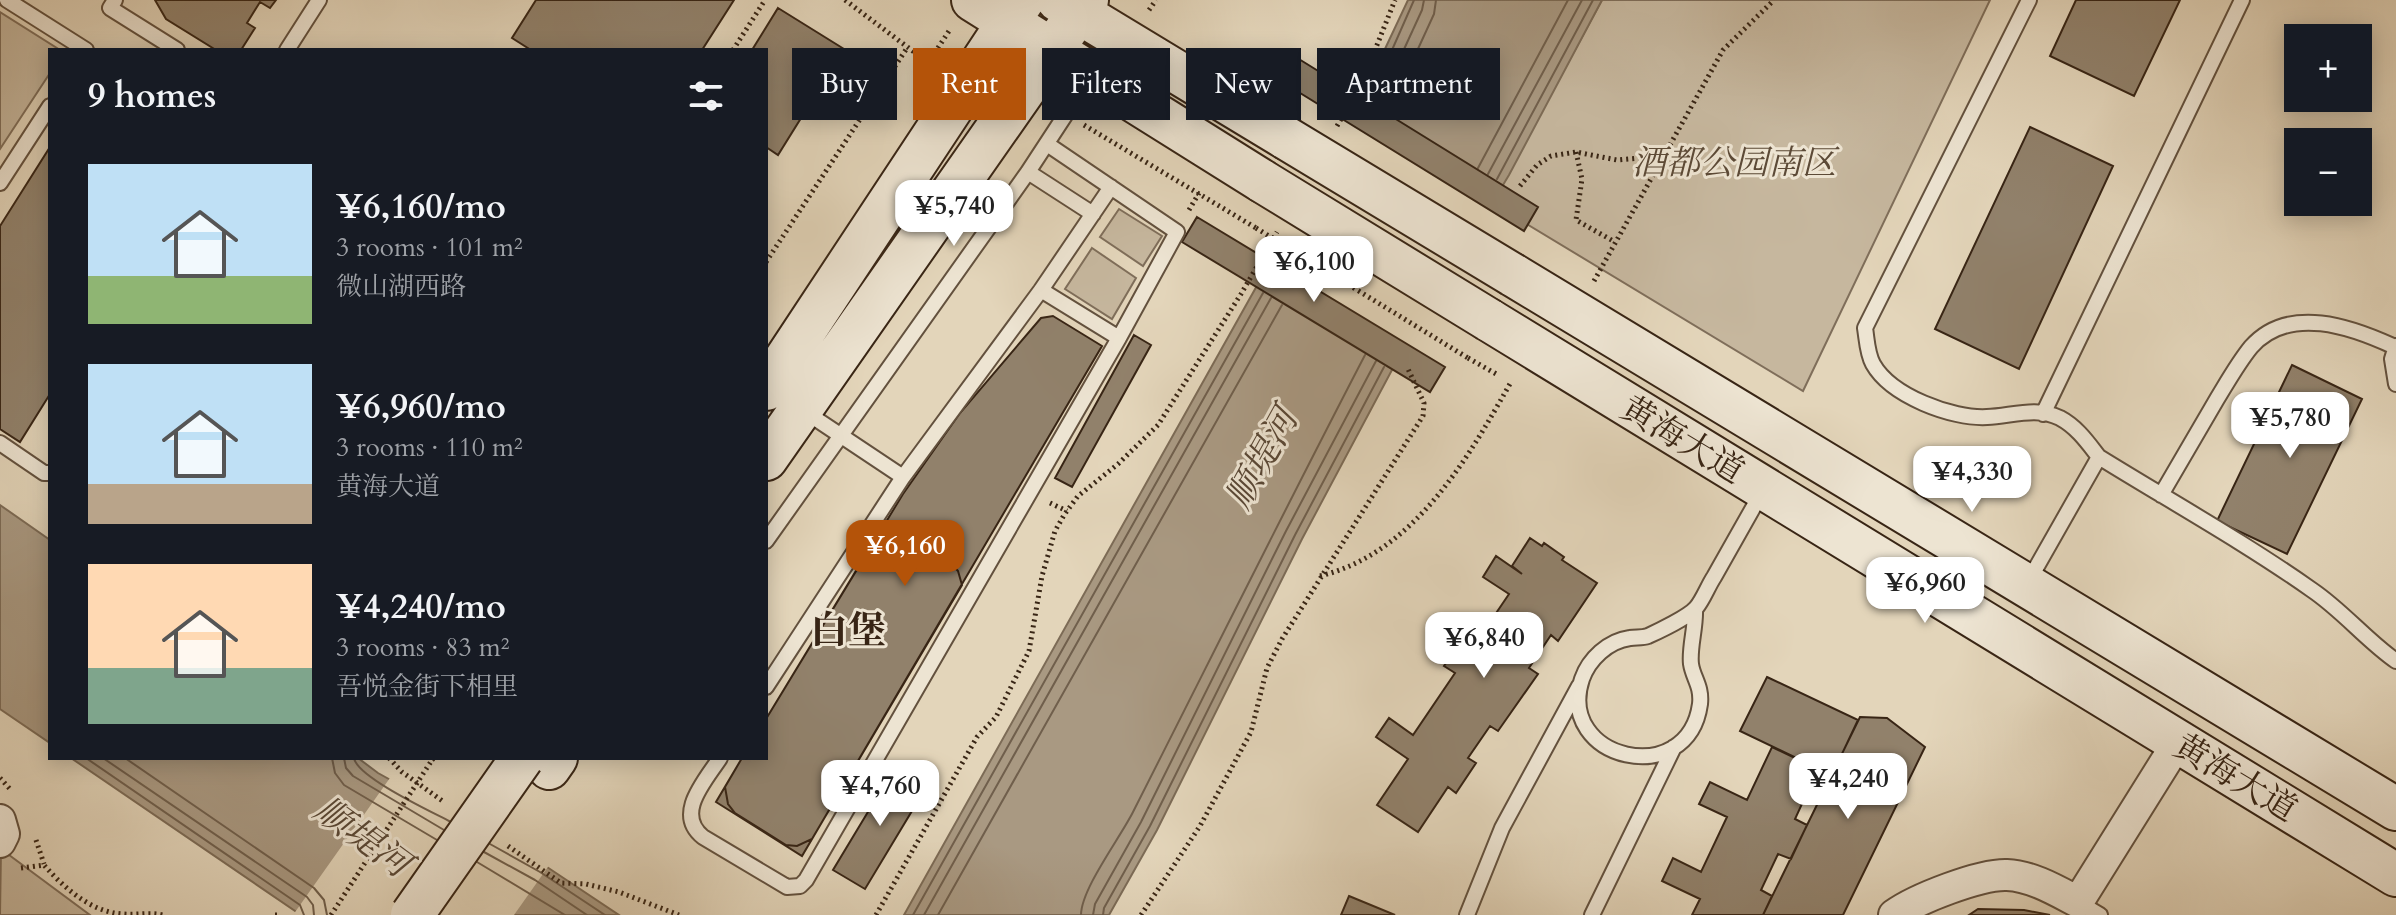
<!DOCTYPE html>
<html lang="en">
<head>
<meta charset="utf-8">
<style>
	:root { --surface:#171b24; --page:#20242c; --text:#f1f3f6; --muted:#9ea1a6; --accent:#b45309 }
	body { margin:0; font-family:Cardo,"Noto Serif SC",serif; background:var(--page); color:var(--text); height:100vh; display:flex; flex-direction:column; font-size:30px; white-space:nowrap }
	* { box-sizing:border-box; margin:0 }
	p { font-size:26px; color:var(--muted) }
	.icon { flex:none; width:44px; height:44px; fill:none; stroke:currentColor; stroke-width:2; stroke-linecap:round; stroke-linejoin:round }
	.map { position:relative; flex:1; overflow:hidden }
	.sheet { position:absolute; left:48px; top:48px; width:720px; height:712px; display:flex; flex-direction:column; background:var(--surface); border-radius:0px; box-shadow:0 4px 20px #0003 }
	.sheet>* { flex:none }
	.hud { position:absolute; left:792px; top:48px; width:760px; height:72px; display:flex; gap:16px }
	.fabs { position:absolute; left:2284px; top:24px; display:grid; gap:16px }
	.fabs a { display:grid; place-items:center; width:88px; height:88px; border-radius:0px; background:var(--surface); box-shadow:0 4px 20px #0003; font-size:40px }
	.price { position:absolute; translate:-50% -68px; padding:0 18px; border-radius:16px; background:#fff; color:#222; font-size:26px; line-height:52px; filter:drop-shadow(0 2px 4px #0008) }
	.price::after { content:''; position:absolute; left:50%; top:48px; width:24px; height:18px; margin-left:-12px; background:inherit; clip-path:polygon(0 0,100% 0,50% 100%) }
	.price.current { background:var(--accent); color:#fff }
	ul { padding:0; list-style:none }
	li { display:flex; align-items:center; gap:24px; height:200px; padding:0 40px }
	li span { display:grid; place-items:center; flex:none; width:224px; height:160px; border-radius:0px; color:#555 }
	li>.icon { margin-inline-start:auto }
	span .icon { width:96px; height:96px; fill:#fffc; stroke-width:1 }
	li b { font-size:34px }
	h2 { display:flex; justify-content:space-between; align-items:center; height:96px; padding:0 40px; font-size:34px }
	.pill { padding:0 28px; border-radius:0px; background:var(--surface); box-shadow:0 4px 20px #0003; font-size:28px; line-height:72px }
	.pill.current { background:var(--accent); color:#fff }
	.map>svg:first-child { display:block }
	.green { fill:#c6b79e; stroke:#7f6e5a; stroke-width:2 }
	.water { fill:#a99982; stroke:#7c6b56; stroke-width:2 }
	.pier { fill:#e3d5ba }
	.lines { fill:none; stroke-linecap:round; stroke-linejoin:round }
	.shore { stroke:#705f4c; stroke-width:2 }
	.building { fill:#91816b; stroke:#382515; stroke-width:2 }
	.lane-casing { stroke:#63513e; stroke-width:18 }
	.street-casing { stroke:#63513e; stroke-width:34 }
	.secondary-casing { stroke:#382515; stroke-width:46 }
	.path { stroke:#382515; stroke-width:5; stroke-dasharray:2 4; stroke-linecap:butt }
	.lane { stroke:#ede4d2; stroke-width:14 }
	.street { stroke:#ede4d2; stroke-width:30 }
	.secondary { stroke:#ede4d2; stroke-width:42 }
	.secondary-bridge-casing { stroke:#382515; stroke-width:46; stroke-linecap:butt }
	.path-bridge { stroke:#382515; stroke-width:5; stroke-dasharray:2 4; stroke-linecap:butt }
	.secondary-bridge { stroke:#ede4d2; stroke-width:42 }
	.labels { text-anchor:middle; stroke-width:6; stroke-linejoin:round; paint-order:stroke }
	.park-label { font-size:34px; font-style:italic; fill:#5c4a37; stroke:#ede4d2 }
	.street-label { font-size:34px; fill:#382515; stroke:#ede4d2 }
	.water-label { font-size:36px; font-style:italic; fill:#5a4836; stroke:#ede4d2 }
	.quarter-label { font-size:38px; font-weight:bold; fill:#382515; stroke:#ede4d2 }
</style>
</head>
<body>
<div class="map">
<svg width="2396" height="915" viewBox="0 0 2396 915">
	<rect width="100%" height="100%" fill="#e3d5ba"/>
	<filter id="stains"><feTurbulence type="fractalNoise" baseFrequency=".0025" numOctaves="4"/><feColorMatrix values="0 0 0 0 .2 0 0 0 0 .09 0 0 0 0 .02 0 0 0 .5 -.17"/></filter>
	<radialGradient id="worn" r=".72"><stop offset=".6" stop-color="#630" stop-opacity="0"/><stop offset="1" stop-color="#630" stop-opacity=".3"/></radialGradient>
	<path class="green" d="M1602,0H1990L1803,391L1492,203Z
		M0,12L60,50H50V73L0,149Z
		M1119,209L1162,236L1143,266L1100,237Z
		M1092,248L1136,278L1112,319L1065,289Z
		M1,849L90,915H0Z"/>
	<path class="water" d="M1408,0H1602L1509,175L1393,368L1302,539L1157,830L1109,915H904L1360,102Z
		M0,505L50,540V743L0,709Z
		M71,758H358L378,773L544,865L619,915H301Z"/>
	<path class="pier" d="M1359,96L1506,187L1395,371L1254,285Z
		M392,775L550,864L514,915H293Z"/>
	<g class="lines">
		<path class="shore" d="M1370,100L1414,0
			M1378,106L1422,10L1424,0
			M1389,112L1434,14L1436,0
			M1478,168L1568,0
			M1488,174L1582,0
			M1497,179L1593,0
			M86,758L300,905L304,915
			M103,758L307,897L313,905L314,915
			M125,758L314,888L324,900L327,915
			M332,758L335,773L344,785L437,840
			M344,758L346,768L353,776L444,830
			M354,758C357,777 430,811 449,821
			M490,844L540,872L605,915
			M484,852L535,880L587,915
			M477,862L565,915
			M913,915L1263,293
			M924,915L1271,298
			M938,915L1282,305
			M1081,915C1081,889 1120,838 1133,812C1210,660 1286,507 1365,355
			M1093,915L1095,904L1141,822L1286,531L1376,361
			M1103,915L1104,908L1150,826L1295,535L1384,367"/>
	</g>
	<path class="building" d="M155,0H276L270,8L260,2L247,23L255,28L241,50H216L166,19Z
		M536,0H734L702,50H531L512,38Z
		M2076,0H2180L2134,96L2050,56Z
		M778,8L844,49L778,155L766,147V50H752Z
		M1294,56L1538,207L1524,231L1279,80Z
		M2030,127L2113,166L2019,369L1935,329Z
		M50,147V394L20,442L0,429V226Z
		M1197,217L1445,367L1430,392L1182,242Z
		M1053,316L1102,346L802,856L716,802L742,758H766V719L903,494L960,413L1041,318Z
		M1134,335L1151,345L1072,487L1055,478Z
		M2292,365L2362,399L2287,554L2217,521Z
		M898,533L906,535L951,563L958,571L962,585L812,839L797,846L786,845L735,813L728,804L725,787L742,758H766V719L874,541Z
		M1530,538L1542,546L1544,543L1564,557L1562,560L1597,583L1558,641L1551,635L1529,668L1538,674L1498,731L1490,726L1468,758L1476,763L1456,793L1448,787L1418,832L1377,805L1408,759L1376,737L1389,718L1413,735L1455,673L1444,666L1456,649L1467,656L1509,594L1483,577L1496,556L1522,574L1512,566Z
		M1767,677L1858,720L1832,775L1740,731Z
		M1860,717L1887,718L1925,747L1843,915H1763Z
		M1772,747L1818,769L1795,819L1807,825L1791,859L1778,854L1761,890L1772,896L1763,915H1692L1700,899L1662,881L1673,858L1701,872L1727,817L1699,804L1710,782L1747,800Z
		M895,767L927,786L865,889L833,870Z
		M1349,896L1395,915H1341Z
		M1978,909L2024,910L2050,915H1969Z"/>
	<g class="lines">
		<g class="lane-casing">
			<path id="lane" d="M7,0L86,50
				M115,0L110,8L177,50
				M2029,0L1865,328C1867,340 1867,353 1873,364C1891,396 1952,419 1987,417C2012,416 2036,406 2060,418C2077,427 2088,443 2099,457C2170,501 2244,542 2312,590C2343,611 2366,640 2396,661
				M287,50L319,0
				M1047,144L1177,232L1119,338
				M1028,172L1093,214
				M0,183L50,106
				M2396,346L2392,359L2396,384
				M804,411L903,477
				M2043,414L2242,0
				M0,443L44,473H50
				M2161,495C2180,463 2198,431 2217,399C2228,381 2238,363 2251,347C2289,304 2352,327 2395,347
				M766,541L1028,172L1115,39
				M2028,582L2099,457
				M1695,609C1696,627 1689,648 1691,664C1693,678 1702,686 1700,704C1688,791 1555,760 1582,679C1589,659 1608,641 1630,638C1636,637 1642,638 1648,636C1659,631 1688,617 1696,608C1703,600 1708,586 1714,577C1730,549 1746,520 1762,492
				M766,687L903,477L1041,290L1111,187
				M720,758C705,781 674,814 703,837L787,887L800,886L806,880L1119,338L1041,290
				M2078,902L2100,915
				M1467,915L1502,828L1579,686
				M1592,915L1674,747"/>
		</g>
		<g class="street-casing">
			<path id="street" d="M0,820L4,834L0,842
				M1894,915C1916,899 1980,874 2007,875C2032,876 2057,891 2078,902L2178,742"/>
		</g>
		<g class="secondary-casing">
			<path id="secondary" d="M973,0L1262,181
				M1058,0L1286,138
				M1513,275L2396,809
				M1489,320L2396,875
				M766,389L1023,0
				M766,459L1087,0
				M549,768L556,758"/>
		</g>
		<path class="path" d="M845,0L934,67
			M1149,10L1156,0
			M733,50L765,0
			M928,63L951,28
			M1084,125L1256,228
			M1337,126L1361,85L1395,0
			M1576,152L1582,179L1576,220L1615,242
			M1520,186L1537,165L1551,156L1576,152L1617,160L1662,156
			M1189,210L1199,193
			M766,262L907,48
			M1594,281L1723,50L1774,0
			M1468,358L1498,375
			M1050,503L1067,511
			M1320,576C1414,553 1467,460 1511,382
			M389,758L402,772L444,802
			M432,760L434,758
			M0,778L10,789
			M36,840L44,864
			M508,846L561,883L586,884L619,892L679,915
			M21,868L44,865C64,888 92,913 124,914C138,915 150,912 163,915
			M275,915H280
			M876,915L977,737L996,717L1029,651L1042,576L1055,531L1064,515L1078,496L1118,464L1158,425L1241,294L1277,232
			M1141,915L1200,826L1251,732L1267,668L1282,639L1423,416L1424,403L1408,369"/>
		<use href="#lane" class="lane"/>
		<use href="#street" class="street"/>
		<use href="#secondary" class="secondary"/>
		<g class="secondary-bridge-casing">
			<path id="secondary-bridge" d="M1286,138L1513,275
				M1262,181L1489,320
				M412,915L522,758"/>
		</g>
		<path class="path-bridge" d="M1256,228L1468,358
			M331,915L432,760"/>
		<use href="#secondary-bridge" class="secondary-bridge"/>
	</g>
	<g class="labels">
		<g class="park-label">
			<text x="1734" y="174">酒都公园南区</text>
		</g>
		<g class="street-label">
			<text transform="translate(1683 439) rotate(31)" y="12">黄海大道</text>
			<text transform="translate(2236 777) rotate(31)" y="12">黄海大道</text>
		</g>
		<g class="water-label">
			<text transform="translate(1261 458) rotate(-61)" y="13">顺堤河</text>
			<text transform="translate(363 836) rotate(36)" y="13">顺堤河</text>
		</g>
		<g class="quarter-label">
			<text x="848" y="643">白堡</text>
		</g>
	</g>
	<rect width="100%" height="100%" filter="url(#stains)"/>
	<rect width="100%" height="100%" fill="url(#worn)"/>
</svg>
<div class="fabs">
<a>+</a>
<a>−</a>
</div>
<b class="price" style="left:954px;top:248px">¥5,740</b>
<b class="price" style="left:1314px;top:304px">¥6,100</b>
<b class="price" style="left:2290px;top:460px">¥5,780</b>
<b class="price" style="left:1972px;top:514px">¥4,330</b>
<b class="price current" style="left:905px;top:588px">¥6,160</b>
<b class="price" style="left:1925px;top:625px">¥6,960</b>
<b class="price" style="left:1484px;top:680px">¥6,840</b>
<b class="price" style="left:1848px;top:821px">¥4,240</b>
<b class="price" style="left:880px;top:828px">¥4,760</b>
<div class="hud">
<a class="pill">Buy</a>
<a class="pill current">Rent</a>
<a class="pill">Filters</a>
<a class="pill">New</a>
<a class="pill">Apartment</a>
</div>
<section class="sheet">
<h2>9 homes<svg class="icon" aria-label="filters" viewBox="0 0 24 24"><path d="M4 7h16M4 17h16"/><circle cx="9" cy="7" r="2"/><circle cx="15" cy="17" r="2"/></svg></h2>
<ul>
<li><span style="background:linear-gradient(#bfe0f5 70%,#8fb573 0)"><svg class="icon" aria-label="home" viewBox="0 0 24 24"><path d="M3 11l9-7 9 7M6 9v11h12V9"/></svg></span><div><b>¥6,160/mo</b><p>3 rooms · 101 m²</p><p>微山湖西路</p></div></li>
<li><span style="background:linear-gradient(#bfe0f5 75%,#b9a48a 0)"><svg class="icon" aria-label="home" viewBox="0 0 24 24"><path d="M3 11l9-7 9 7M6 9v11h12V9"/></svg></span><div><b>¥6,960/mo</b><p>3 rooms · 110 m²</p><p>黄海大道</p></div></li>
<li><span style="background:linear-gradient(#ffd9b3 65%,#7fa58c 0)"><svg class="icon" aria-label="home" viewBox="0 0 24 24"><path d="M3 11l9-7 9 7M6 9v11h12V9"/></svg></span><div><b>¥4,240/mo</b><p>3 rooms · 83 m²</p><p>吾悦金街下相里</p></div></li>
</ul>
</section>
</div>
</body>
</html>
